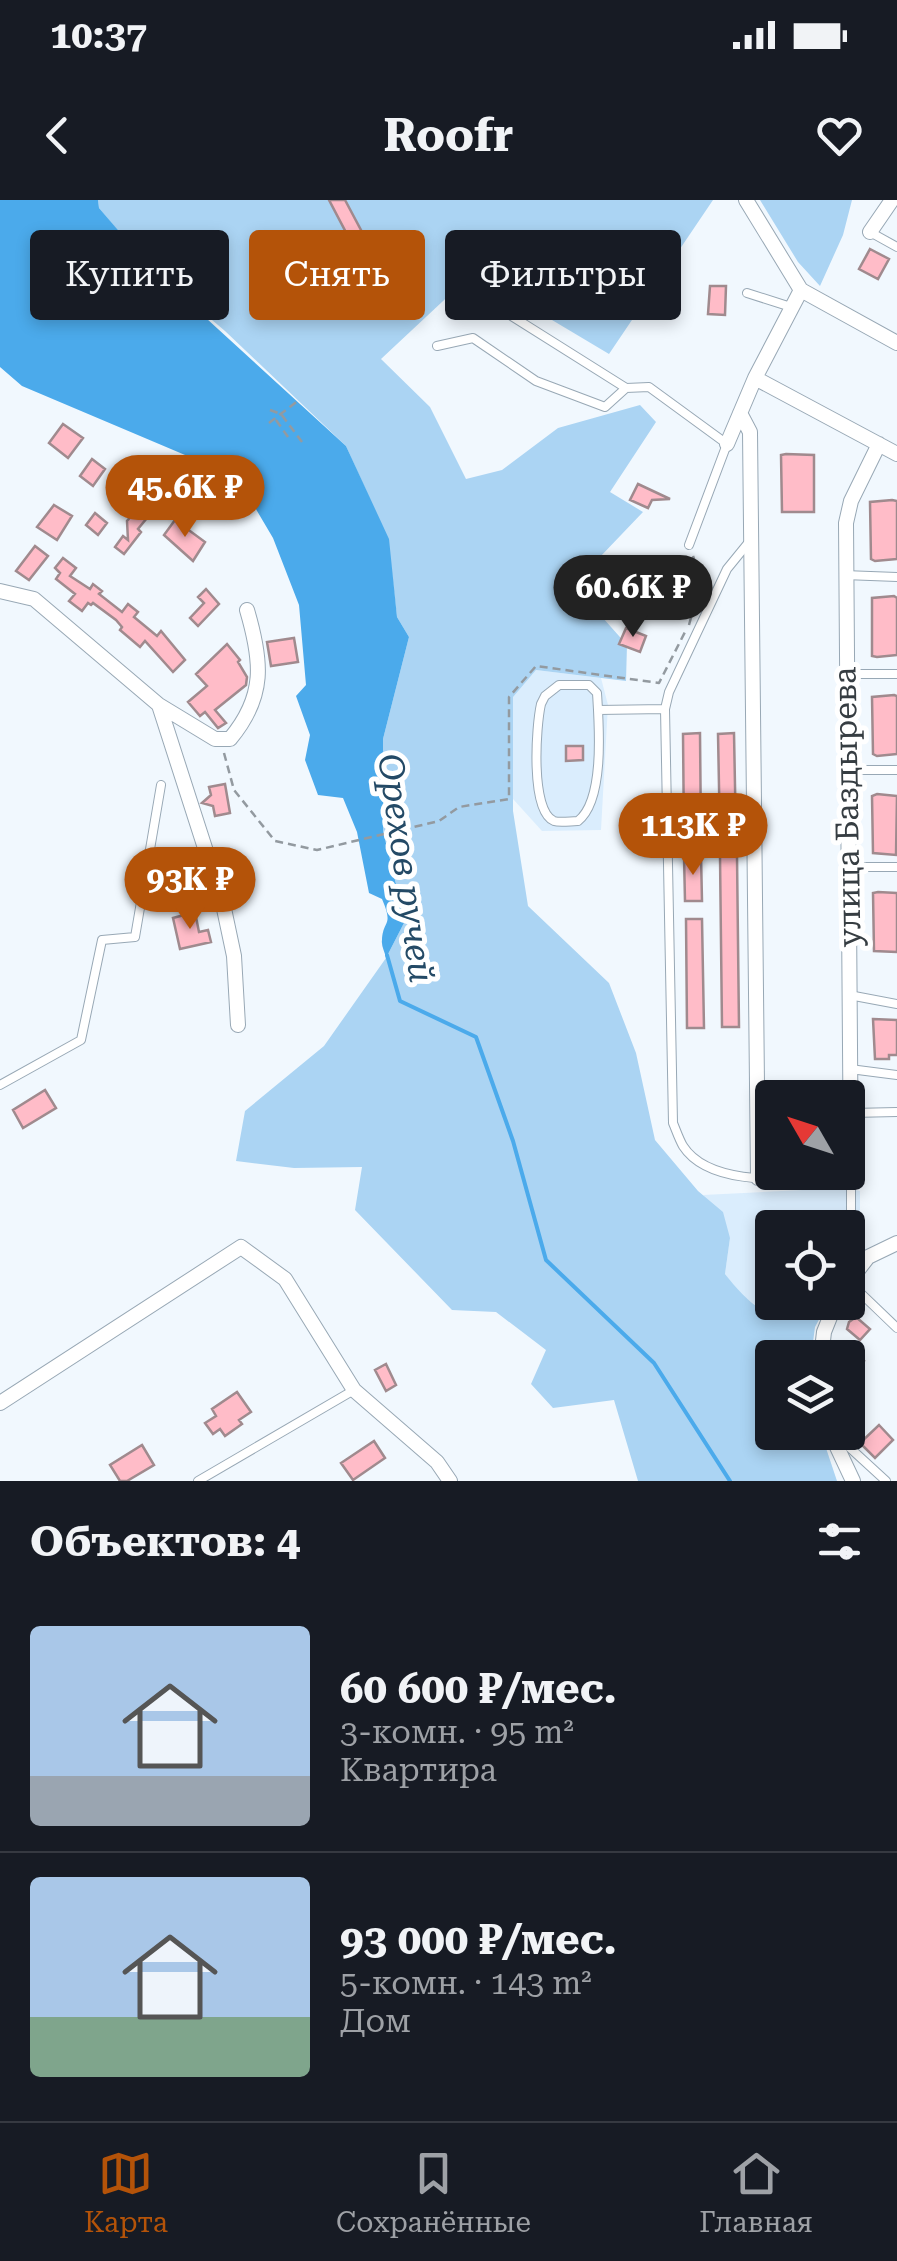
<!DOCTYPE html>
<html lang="ru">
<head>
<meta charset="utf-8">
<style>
	:root { --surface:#171b24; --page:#20242c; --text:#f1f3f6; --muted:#9ea1a6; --line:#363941; --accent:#b45309 }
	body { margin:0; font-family:"Roboto Serif",serif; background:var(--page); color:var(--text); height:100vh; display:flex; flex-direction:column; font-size:38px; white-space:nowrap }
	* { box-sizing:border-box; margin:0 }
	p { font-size:32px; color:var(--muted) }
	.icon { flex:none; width:55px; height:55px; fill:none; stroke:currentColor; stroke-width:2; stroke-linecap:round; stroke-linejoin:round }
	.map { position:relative; height:1281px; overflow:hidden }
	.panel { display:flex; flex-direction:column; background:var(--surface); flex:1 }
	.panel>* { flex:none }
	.top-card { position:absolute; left:30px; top:30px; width:838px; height:90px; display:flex; gap:20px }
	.needle { width:65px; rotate:309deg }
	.fabs { position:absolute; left:755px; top:880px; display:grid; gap:20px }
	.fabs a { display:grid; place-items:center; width:110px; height:110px; border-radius:10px; background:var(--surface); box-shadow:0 5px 15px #0003; font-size:50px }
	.price { position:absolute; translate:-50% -85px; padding:0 22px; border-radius:35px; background:var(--accent); color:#fff; font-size:32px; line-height:65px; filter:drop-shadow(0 2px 5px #0008) }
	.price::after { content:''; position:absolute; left:50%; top:60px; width:30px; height:22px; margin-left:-15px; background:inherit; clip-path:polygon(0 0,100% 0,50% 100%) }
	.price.current { background:#222; color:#fff }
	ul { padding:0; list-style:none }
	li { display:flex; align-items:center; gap:30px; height:250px; padding:0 30px }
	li+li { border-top:2px solid var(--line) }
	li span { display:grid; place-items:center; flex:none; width:280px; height:200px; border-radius:10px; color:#555 }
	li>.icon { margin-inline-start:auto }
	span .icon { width:120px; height:120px; fill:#fffc; stroke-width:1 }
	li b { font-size:42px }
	h2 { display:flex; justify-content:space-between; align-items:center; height:120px; padding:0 30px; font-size:42px }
	.tag { padding:0 35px; border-radius:10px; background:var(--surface); box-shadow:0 5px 15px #0003; font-size:35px; line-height:90px }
	.tag.current { background:var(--accent); color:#fff }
	.status { display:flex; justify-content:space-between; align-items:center; height:70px; padding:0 50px; background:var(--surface); direction:ltr }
	.status svg { height:28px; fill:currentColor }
	header { display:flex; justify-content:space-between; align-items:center; height:130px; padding:0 30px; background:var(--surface); font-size:45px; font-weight:700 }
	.tabs { display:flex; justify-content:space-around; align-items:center; height:140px; border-top:2px solid var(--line); background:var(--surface); font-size:28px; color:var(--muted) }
	.tabs a { display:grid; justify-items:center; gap:5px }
	.tabs .current { color:var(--accent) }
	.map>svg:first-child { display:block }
	.built { fill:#daedfd }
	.green { fill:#abd4f3 }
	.water { fill:#4baaeb }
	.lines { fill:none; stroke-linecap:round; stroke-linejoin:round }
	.stream { stroke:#4baaeb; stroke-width:4 }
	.building { fill:#ffbcc8; stroke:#a08a8e; stroke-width:2.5 }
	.lane-casing { stroke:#98a8b5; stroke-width:10 }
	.street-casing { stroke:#98a8b5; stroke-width:16 }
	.path { stroke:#939aa0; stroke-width:2.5; stroke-dasharray:8 5; stroke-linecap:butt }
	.lane { stroke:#fff; stroke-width:8 }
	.street { stroke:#fff; stroke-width:14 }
	.labels { text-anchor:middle; stroke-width:10; stroke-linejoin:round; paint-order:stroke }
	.street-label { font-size:32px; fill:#363d42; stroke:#fff }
	.water-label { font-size:35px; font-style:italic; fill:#244a66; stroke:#fff }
</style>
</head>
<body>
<div class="status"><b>10:37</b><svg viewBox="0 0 49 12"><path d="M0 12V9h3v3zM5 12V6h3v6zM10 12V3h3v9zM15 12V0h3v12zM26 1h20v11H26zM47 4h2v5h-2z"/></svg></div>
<header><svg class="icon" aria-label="back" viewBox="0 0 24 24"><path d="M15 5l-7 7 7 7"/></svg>Roofr<svg class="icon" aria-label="heart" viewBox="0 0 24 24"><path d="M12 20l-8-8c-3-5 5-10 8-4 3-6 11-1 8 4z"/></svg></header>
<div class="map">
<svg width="897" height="1281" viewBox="0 0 897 1281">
	<rect width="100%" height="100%" fill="#f1f8fe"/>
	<path class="built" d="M536,470L601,478L608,505L601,630L542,631L513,599L512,497Z
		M844,988L860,991V1052L855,1054L848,1067V1028H772V1102L812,1103L792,1114H768L740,1094L725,1074L730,1038L703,995Z"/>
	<path class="green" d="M98,0H713L609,154L473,73L381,159L430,207L466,279L502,270L558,228L640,205L656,222L610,292L643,312L599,358L595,409L627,445L626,481L536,470L513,497V611L528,706L609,783L636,853L655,940L698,991L723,1012L730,1038L725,1074C741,1094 762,1120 791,1114C807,1110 807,1103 828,1103L815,1127L811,1157L772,1158V1232L821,1233L837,1281H638L614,1200L553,1208L531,1184L546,1150L496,1112L452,1110L355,1010L362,967L294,968L236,961L245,911L324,846L386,758L405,721L383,631V539L409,437L397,417L388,339L346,246L225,131L147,65L99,8Z
		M760,0H852L843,35L820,86L798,62Z"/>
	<path class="water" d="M0,0H98L99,8L148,65L346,246L389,339L397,417L409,437L383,539V631L405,721L386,758C385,752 381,746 382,740C383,719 394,727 382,699L369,693L357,632L343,598L318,595L305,560L310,535L296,496L306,485L299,405L273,338L237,277L22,186L0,167Z"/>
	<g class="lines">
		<path class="stream" d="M387,755L400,801L476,837L513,941L546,1060L654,1163L730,1281"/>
	</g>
	<path class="building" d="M329,0H345L362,32L349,38Z
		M870,49L889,59L878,79L859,69Z
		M710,86H726L725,115L708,114Z
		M63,224L83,238L68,258L49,243Z
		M786,254L814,255V312H782L781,255Z
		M92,259L105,269L93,286L80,276Z
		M134,274L143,280L133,296L124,290Z
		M638,284L670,299L652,300L648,308L630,300Z
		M146,299L156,307L138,329L141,332L124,354L115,347L123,336L128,340L127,321Z
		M892,300L897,301V359L875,361L871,359L870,302Z
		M54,305L72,316L57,340L37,327Z
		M95,313L107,323L98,335L86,325Z
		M175,320L205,342L193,361L164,335Z
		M35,346L48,356L29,380L16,371Z
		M63,358L76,368L70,376L90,389L93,384L102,391L99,394L122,412L128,404L138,412L134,417L157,436L161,431L185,460L173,472L145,441L140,447L120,430L122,427L116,420L93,403L91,405L88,403L82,411L69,401L75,394L56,379L60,373L55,368Z
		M610,366L631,369L627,394L605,390Z
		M206,389L219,404L198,426L190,418L204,403L198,397Z
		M894,396L897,398V455L877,457L872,456V398Z
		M626,428L646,436L640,452L619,444Z
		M294,438L298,462L271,466L267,442Z
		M227,444L240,460L238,462L247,477L246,485L215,510L226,523L218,528L205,512L200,516L188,502L207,486L196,474Z
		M894,495L897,496V554L877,556L873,554L872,497Z
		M700,533L701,638H684L683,534Z
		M734,533L736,638H720L718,534Z
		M566,546H583V560L566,561Z
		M225,584L230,613L215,616L213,606L202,603L211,595L209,587Z
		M877,594L897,596L896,655L873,653L872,596Z
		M701,655L702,701H685L684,656Z
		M720,656H737L739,827H722Z
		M878,692L897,693V752L874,751L873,693Z
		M195,712L199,732L208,730L211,742L180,749L173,718Z
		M686,719H702L704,828H687Z
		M873,819L897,820V855H889V859H875Z
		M45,890L56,908L23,928L13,910Z
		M856,1117L870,1129L860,1140L847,1129L849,1122Z
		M848,1147L864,1161L852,1175L848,1171Z
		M386,1164L396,1185L386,1191L375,1170Z
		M237,1192L251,1212L239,1220L242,1224L225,1236L220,1229L213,1234L205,1223L216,1216L212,1209Z
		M879,1225L893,1240L875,1258L860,1243Z
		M374,1241L385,1258L353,1280L341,1263Z
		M142,1245L154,1265L127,1281H120L110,1265Z"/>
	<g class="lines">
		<g class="lane-casing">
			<path id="lane" d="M870,32L897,47
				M451,70L510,115L626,188L649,187L727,244L689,345
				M747,93L791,107
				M437,146L473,138L536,181L605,207L626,188
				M749,342L727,369L669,492L665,509L673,923C676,930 679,939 683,946C712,991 803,977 851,977V1019
				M844,375L897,377
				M845,474H897
				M559,485H589L597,493C599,525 605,600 578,621C571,621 560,623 554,621C530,611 536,526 541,504L545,496Z
				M598,510L665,509
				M846,570H897
				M847,667H897
				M849,795L897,804
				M850,869L897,875
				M0,885L81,840L102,740L135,737L161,585
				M852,913L897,912
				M848,1081L897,1128
				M837,1236L886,1281
				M198,1281L354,1190"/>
		</g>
		<g class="street-casing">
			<path id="street" d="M746,0L801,90L897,143
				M870,32L892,0
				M755,178L897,254
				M740,213L750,232L758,978
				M727,244L755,178L801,90
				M0,391L34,399L159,505L223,704L234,756L238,825
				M159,505L215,539H230C266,496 262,461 247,410
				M851,977L846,323L851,301L879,244
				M848,1083L868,1057L897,1043
				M821,1158L824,1132L836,1102
				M0,1203L241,1047L285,1079L354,1190L437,1262L450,1281
				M830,1232L853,1281"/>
		</g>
		<path class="path" d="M95,60L92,53L122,35
			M109,91L116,98L148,65
			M270,210L281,214L302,242
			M276,220L288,237
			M269,223L299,200
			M689,425L701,380L693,356
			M224,553L234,590L275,641L317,650L439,621L459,607L509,599V497L536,466L659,483L685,432"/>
		<use href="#lane" class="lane"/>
		<use href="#street" class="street"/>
	</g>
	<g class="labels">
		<g class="street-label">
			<text transform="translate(847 607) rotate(-91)" y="11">улица Баздырева</text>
		</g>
		<g class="water-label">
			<text transform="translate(406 668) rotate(82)" y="12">Орехов ручей</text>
		</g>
	</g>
</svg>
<div class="fabs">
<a><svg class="needle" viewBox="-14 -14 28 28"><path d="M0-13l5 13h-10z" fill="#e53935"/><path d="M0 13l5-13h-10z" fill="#9ea1a6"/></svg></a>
<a><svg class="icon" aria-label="locate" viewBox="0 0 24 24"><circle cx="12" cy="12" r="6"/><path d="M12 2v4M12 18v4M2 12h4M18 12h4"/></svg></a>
<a><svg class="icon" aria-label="layers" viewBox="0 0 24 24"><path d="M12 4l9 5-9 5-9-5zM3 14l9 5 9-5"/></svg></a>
</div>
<b class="price" style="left:185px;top:340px">45.6K ₽</b>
<b class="price current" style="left:633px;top:440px">60.6K ₽</b>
<b class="price" style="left:693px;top:678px">113K ₽</b>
<b class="price" style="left:190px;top:732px">93K ₽</b>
<div class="top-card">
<a class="tag">Купить</a>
<a class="tag current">Снять</a>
<a class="tag">Фильтры</a>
</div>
</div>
<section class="panel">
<h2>Объектов: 4<svg class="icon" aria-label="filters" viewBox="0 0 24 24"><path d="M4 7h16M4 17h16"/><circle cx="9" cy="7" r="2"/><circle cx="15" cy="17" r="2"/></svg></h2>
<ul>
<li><span style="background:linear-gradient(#a9c7e8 75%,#9aa5b1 0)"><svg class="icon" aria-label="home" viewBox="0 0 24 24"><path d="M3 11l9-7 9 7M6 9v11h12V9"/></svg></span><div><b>60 600 ₽/мес.</b><p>3-комн. · 95 m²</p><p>Квартира</p></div></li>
<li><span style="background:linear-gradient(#a9c7e8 70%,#7fa58c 0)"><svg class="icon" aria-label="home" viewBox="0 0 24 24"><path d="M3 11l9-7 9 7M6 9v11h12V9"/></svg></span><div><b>93 000 ₽/мес.</b><p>5-комн. · 143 m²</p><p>Дом</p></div></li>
</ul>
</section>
<nav class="tabs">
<a class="current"><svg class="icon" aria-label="map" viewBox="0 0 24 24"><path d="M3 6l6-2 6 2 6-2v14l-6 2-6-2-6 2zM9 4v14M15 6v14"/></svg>Карта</a>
<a><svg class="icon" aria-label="saved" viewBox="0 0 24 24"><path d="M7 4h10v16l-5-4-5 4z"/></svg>Сохранённые</a>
<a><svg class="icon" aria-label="home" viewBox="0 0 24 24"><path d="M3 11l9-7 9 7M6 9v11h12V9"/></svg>Главная</a>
</nav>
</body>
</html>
